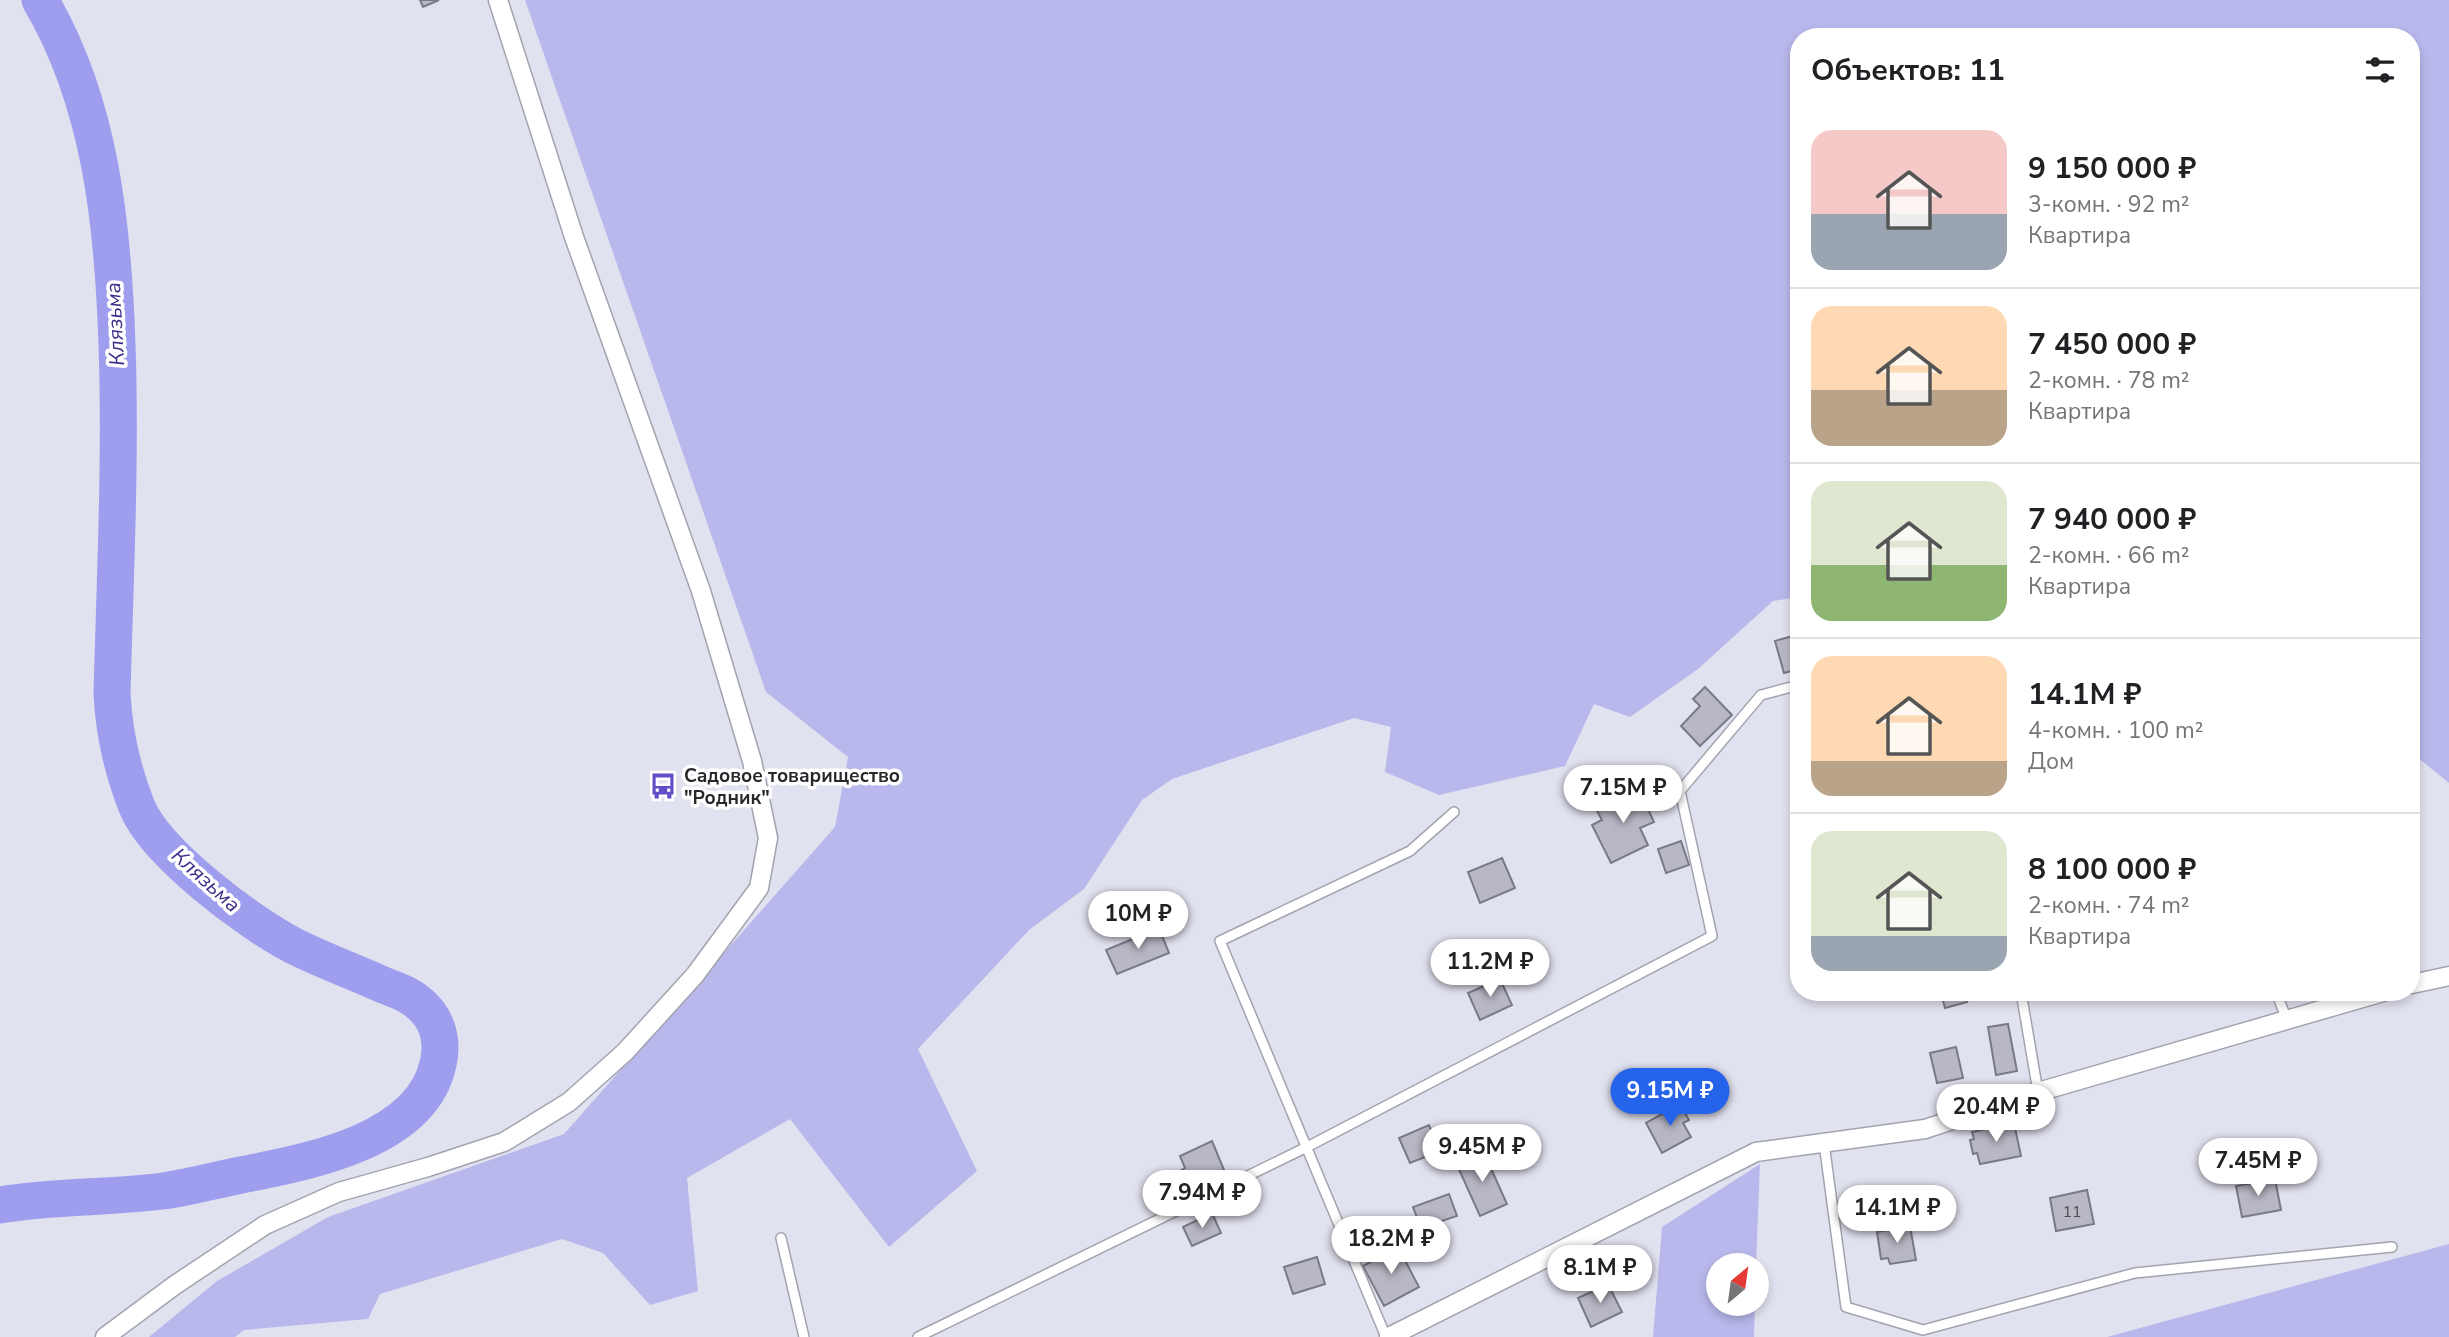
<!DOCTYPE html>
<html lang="ru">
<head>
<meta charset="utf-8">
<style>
	:root { --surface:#fff; --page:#f2f2f2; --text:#202124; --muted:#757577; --line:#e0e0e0; --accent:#2563eb }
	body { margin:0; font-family:"Nunito Sans",sans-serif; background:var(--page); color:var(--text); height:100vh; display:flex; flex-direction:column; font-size:26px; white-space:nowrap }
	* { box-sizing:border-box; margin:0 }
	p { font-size:23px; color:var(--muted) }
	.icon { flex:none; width:38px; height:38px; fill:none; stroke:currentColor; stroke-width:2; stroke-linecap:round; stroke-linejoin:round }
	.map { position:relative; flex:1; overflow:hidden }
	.panel { position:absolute; left:1790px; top:28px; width:630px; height:973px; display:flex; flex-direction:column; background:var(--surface); border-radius:28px; box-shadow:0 4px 10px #0003 }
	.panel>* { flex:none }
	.needle { width:46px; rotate:29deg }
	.buttons { position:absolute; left:1706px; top:1253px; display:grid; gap:14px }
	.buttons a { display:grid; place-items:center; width:63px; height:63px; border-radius:50%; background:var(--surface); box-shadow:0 4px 10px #0003; font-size:35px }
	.price { position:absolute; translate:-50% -60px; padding:0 16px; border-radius:24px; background:#fff; color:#222; font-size:23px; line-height:46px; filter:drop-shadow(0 2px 4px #0008) }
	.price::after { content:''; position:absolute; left:50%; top:42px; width:21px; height:16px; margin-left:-10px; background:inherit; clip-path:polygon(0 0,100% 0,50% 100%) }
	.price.selected { background:var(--accent); color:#fff }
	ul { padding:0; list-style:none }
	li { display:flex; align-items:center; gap:21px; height:175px; padding:0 21px }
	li+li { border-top:2px solid var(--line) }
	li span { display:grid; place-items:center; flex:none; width:196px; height:140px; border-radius:21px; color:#555 }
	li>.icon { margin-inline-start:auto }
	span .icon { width:84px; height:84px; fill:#fffc; stroke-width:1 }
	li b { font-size:30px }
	h2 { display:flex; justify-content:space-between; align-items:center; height:84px; padding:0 21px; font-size:30px }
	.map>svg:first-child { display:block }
	.green { fill:#b8b8ec }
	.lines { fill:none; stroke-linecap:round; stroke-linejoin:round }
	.river { stroke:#9f9eee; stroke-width:37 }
	.building { fill:#b8b8c5; stroke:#797a86; stroke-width:2 }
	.service-casing { stroke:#a3a3b0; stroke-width:12 }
	.minor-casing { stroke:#a3a3b0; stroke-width:21 }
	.service { stroke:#fff; stroke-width:9 }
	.minor { stroke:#fff; stroke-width:18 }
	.labels { text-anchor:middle; stroke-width:7; stroke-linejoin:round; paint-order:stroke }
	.number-label { font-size:16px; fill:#4c4c53 }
	.poi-label { font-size:19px; font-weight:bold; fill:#28282d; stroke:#fff; text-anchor:start }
	.water-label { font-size:21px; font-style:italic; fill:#3c2d88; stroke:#fff }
</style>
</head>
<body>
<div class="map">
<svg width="2449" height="1337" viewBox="0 0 2449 1337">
	<rect width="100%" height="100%" fill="#e1e2ef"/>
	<path class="green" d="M525,0H2449V783L2412,753V37H1799V597L1773,601L1698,669L1630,717L1594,704L1565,766L1439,795L1385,772L1391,727L1354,718L1172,779L1142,800L1084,889L1029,930L918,1049L977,1171L889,1247L790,1119L687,1178L698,1291L650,1305L603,1253L562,1239L380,1294L368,1319L244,1330L235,1337H149L217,1281L328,1217L564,1134L835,827L848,757L766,692Z
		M1760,1164L1756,1265H1718V1304H1755L1754,1337H1653L1662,1227Z
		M2449,1244V1337H2107Z"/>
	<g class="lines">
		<path class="river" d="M0,1205C54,1196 109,1198 163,1191C190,1187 216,1180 241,1175C306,1162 421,1142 438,1064C444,1038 436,1015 415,1000C405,992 392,989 381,984C352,971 322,960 294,946C249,923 156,853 137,807C123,772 114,732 112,694C115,577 121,460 117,344C113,226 101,103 40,0"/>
	</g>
	<path class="building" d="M420,0H439L423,7Z
		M1799,634V669L1784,673L1775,641Z
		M1705,687L1732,715L1700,746L1681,726L1700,706L1693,699Z
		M1638,788L1654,822L1640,828L1648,845L1611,863L1592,825L1602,820L1596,809Z
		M1681,841L1689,865L1666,873L1658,849Z
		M1502,858L1515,888L1480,903L1468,872Z
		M1159,928L1169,953L1117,974L1106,950Z
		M1500,979L1512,1005L1480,1020L1468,993Z
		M1948,992H1964L1967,1002L1945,1008L1941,994Z
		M2008,1024L2017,1071L1996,1075L1988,1027Z
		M1956,1047L1963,1078L1937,1083L1930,1053Z
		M1680,1104L1689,1120L1683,1123L1691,1137L1662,1153L1646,1123Z
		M2014,1123L2021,1156L1980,1164L1977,1153L1973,1154L1970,1140L1974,1139L1972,1132Z
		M1429,1125L1440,1151L1410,1163L1399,1138Z
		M1212,1141L1224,1170L1193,1184L1190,1177L1184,1180L1180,1171L1185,1168L1180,1156Z
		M1484,1153L1507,1204L1480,1216L1457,1165Z
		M2275,1179L2281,1210L2242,1217L2236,1186Z
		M2087,1190L2094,1224L2056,1231L2050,1198Z
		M1449,1194L1457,1216L1421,1228L1413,1207Z
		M1212,1213L1221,1233L1192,1246L1183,1227Z
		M1910,1226L1916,1260L1890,1264L1888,1258L1881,1259L1877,1232Z
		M1398,1247L1419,1287L1384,1306L1363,1266Z
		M1317,1257L1325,1284L1293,1294L1284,1267Z
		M1608,1284L1622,1312L1591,1327L1578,1298Z"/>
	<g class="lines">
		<g class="service-casing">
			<path id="service" d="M2021,992L2038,1092
				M2276,992L2287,1020
				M1824,1143L1846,1307L1923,1330L2135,1273L2392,1247
				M781,1238L804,1337
				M918,1337L1307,1147L1712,936L1680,791L1761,695L1799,685
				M1386,1337L1220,941L1410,851L1454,812"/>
		</g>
		<g class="minor-casing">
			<path id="minor" d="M2412,984L2449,976
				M105,1337L175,1285L265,1225L339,1192L428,1167L504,1142L569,1102L625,1052L695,975L759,888L768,838L752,761L701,591L574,237L498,0
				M1389,1337L1756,1152L1925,1129L2038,1092L2383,992"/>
		</g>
		<use href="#service" class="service"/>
		<use href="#minor" class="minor"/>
	</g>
	<defs>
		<g id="bus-bare" transform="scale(2.1)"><path d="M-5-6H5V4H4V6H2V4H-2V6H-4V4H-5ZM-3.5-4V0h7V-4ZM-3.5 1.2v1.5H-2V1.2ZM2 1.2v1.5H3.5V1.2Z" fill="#604fc8" stroke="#fff" stroke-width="2.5" paint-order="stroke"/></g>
	</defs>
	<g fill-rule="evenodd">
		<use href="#bus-bare" x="663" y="786"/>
	</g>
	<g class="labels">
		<g class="number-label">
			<text x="2072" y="1217">11</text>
		</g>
		<g class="poi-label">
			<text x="684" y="782">Садовое товарищество<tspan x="684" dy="22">"Родник"</tspan></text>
		</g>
		<g class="water-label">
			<text transform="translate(115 324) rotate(-93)" y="7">Клязьма</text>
			<text transform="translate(206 880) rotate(42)" y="7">Клязьма</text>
		</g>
	</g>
</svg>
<div class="buttons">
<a><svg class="needle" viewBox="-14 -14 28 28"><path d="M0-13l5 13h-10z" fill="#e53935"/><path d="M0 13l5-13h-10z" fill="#757577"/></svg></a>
</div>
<b class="price" style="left:1623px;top:825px">7.15M ₽</b>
<b class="price" style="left:1138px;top:951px">10M ₽</b>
<b class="price" style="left:1490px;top:999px">11.2M ₽</b>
<b class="price selected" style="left:1670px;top:1128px">9.15M ₽</b>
<b class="price" style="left:1996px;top:1144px">20.4M ₽</b>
<b class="price" style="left:1482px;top:1184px">9.45M ₽</b>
<b class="price" style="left:2258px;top:1198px">7.45M ₽</b>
<b class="price" style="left:1202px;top:1230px">7.94M ₽</b>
<b class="price" style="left:1897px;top:1245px">14.1M ₽</b>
<b class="price" style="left:1391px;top:1276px">18.2M ₽</b>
<b class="price" style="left:1600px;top:1305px">8.1M ₽</b>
<section class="panel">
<h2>Объектов: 11<svg class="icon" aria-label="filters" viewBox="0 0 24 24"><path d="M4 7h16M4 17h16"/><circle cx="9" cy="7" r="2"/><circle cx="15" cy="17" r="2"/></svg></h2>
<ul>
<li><span style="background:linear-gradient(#f6c9c9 60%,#9aa5b1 0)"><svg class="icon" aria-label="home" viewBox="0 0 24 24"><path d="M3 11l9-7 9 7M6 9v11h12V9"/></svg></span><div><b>9 150 000 ₽</b><p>3-комн. · 92 m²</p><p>Квартира</p></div></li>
<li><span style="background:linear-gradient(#ffd9b3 60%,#b9a48a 0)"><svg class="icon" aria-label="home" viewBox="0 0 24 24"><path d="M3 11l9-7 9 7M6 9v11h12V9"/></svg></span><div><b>7 450 000 ₽</b><p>2-комн. · 78 m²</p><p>Квартира</p></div></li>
<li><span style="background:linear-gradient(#dfe7d0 60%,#8fb573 0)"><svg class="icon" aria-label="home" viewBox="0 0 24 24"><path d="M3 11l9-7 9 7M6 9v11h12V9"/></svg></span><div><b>7 940 000 ₽</b><p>2-комн. · 66 m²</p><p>Квартира</p></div></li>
<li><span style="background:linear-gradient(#ffd9b3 75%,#b9a48a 0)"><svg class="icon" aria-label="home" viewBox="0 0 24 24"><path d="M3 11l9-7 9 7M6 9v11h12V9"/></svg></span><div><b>14.1M ₽</b><p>4-комн. · 100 m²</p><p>Дом</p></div></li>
<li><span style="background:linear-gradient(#dfe7d0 75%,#9aa5b1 0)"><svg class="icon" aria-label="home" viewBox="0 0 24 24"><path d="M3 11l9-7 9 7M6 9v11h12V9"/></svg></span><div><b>8 100 000 ₽</b><p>2-комн. · 74 m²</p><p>Квартира</p></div></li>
</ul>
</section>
</div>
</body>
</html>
